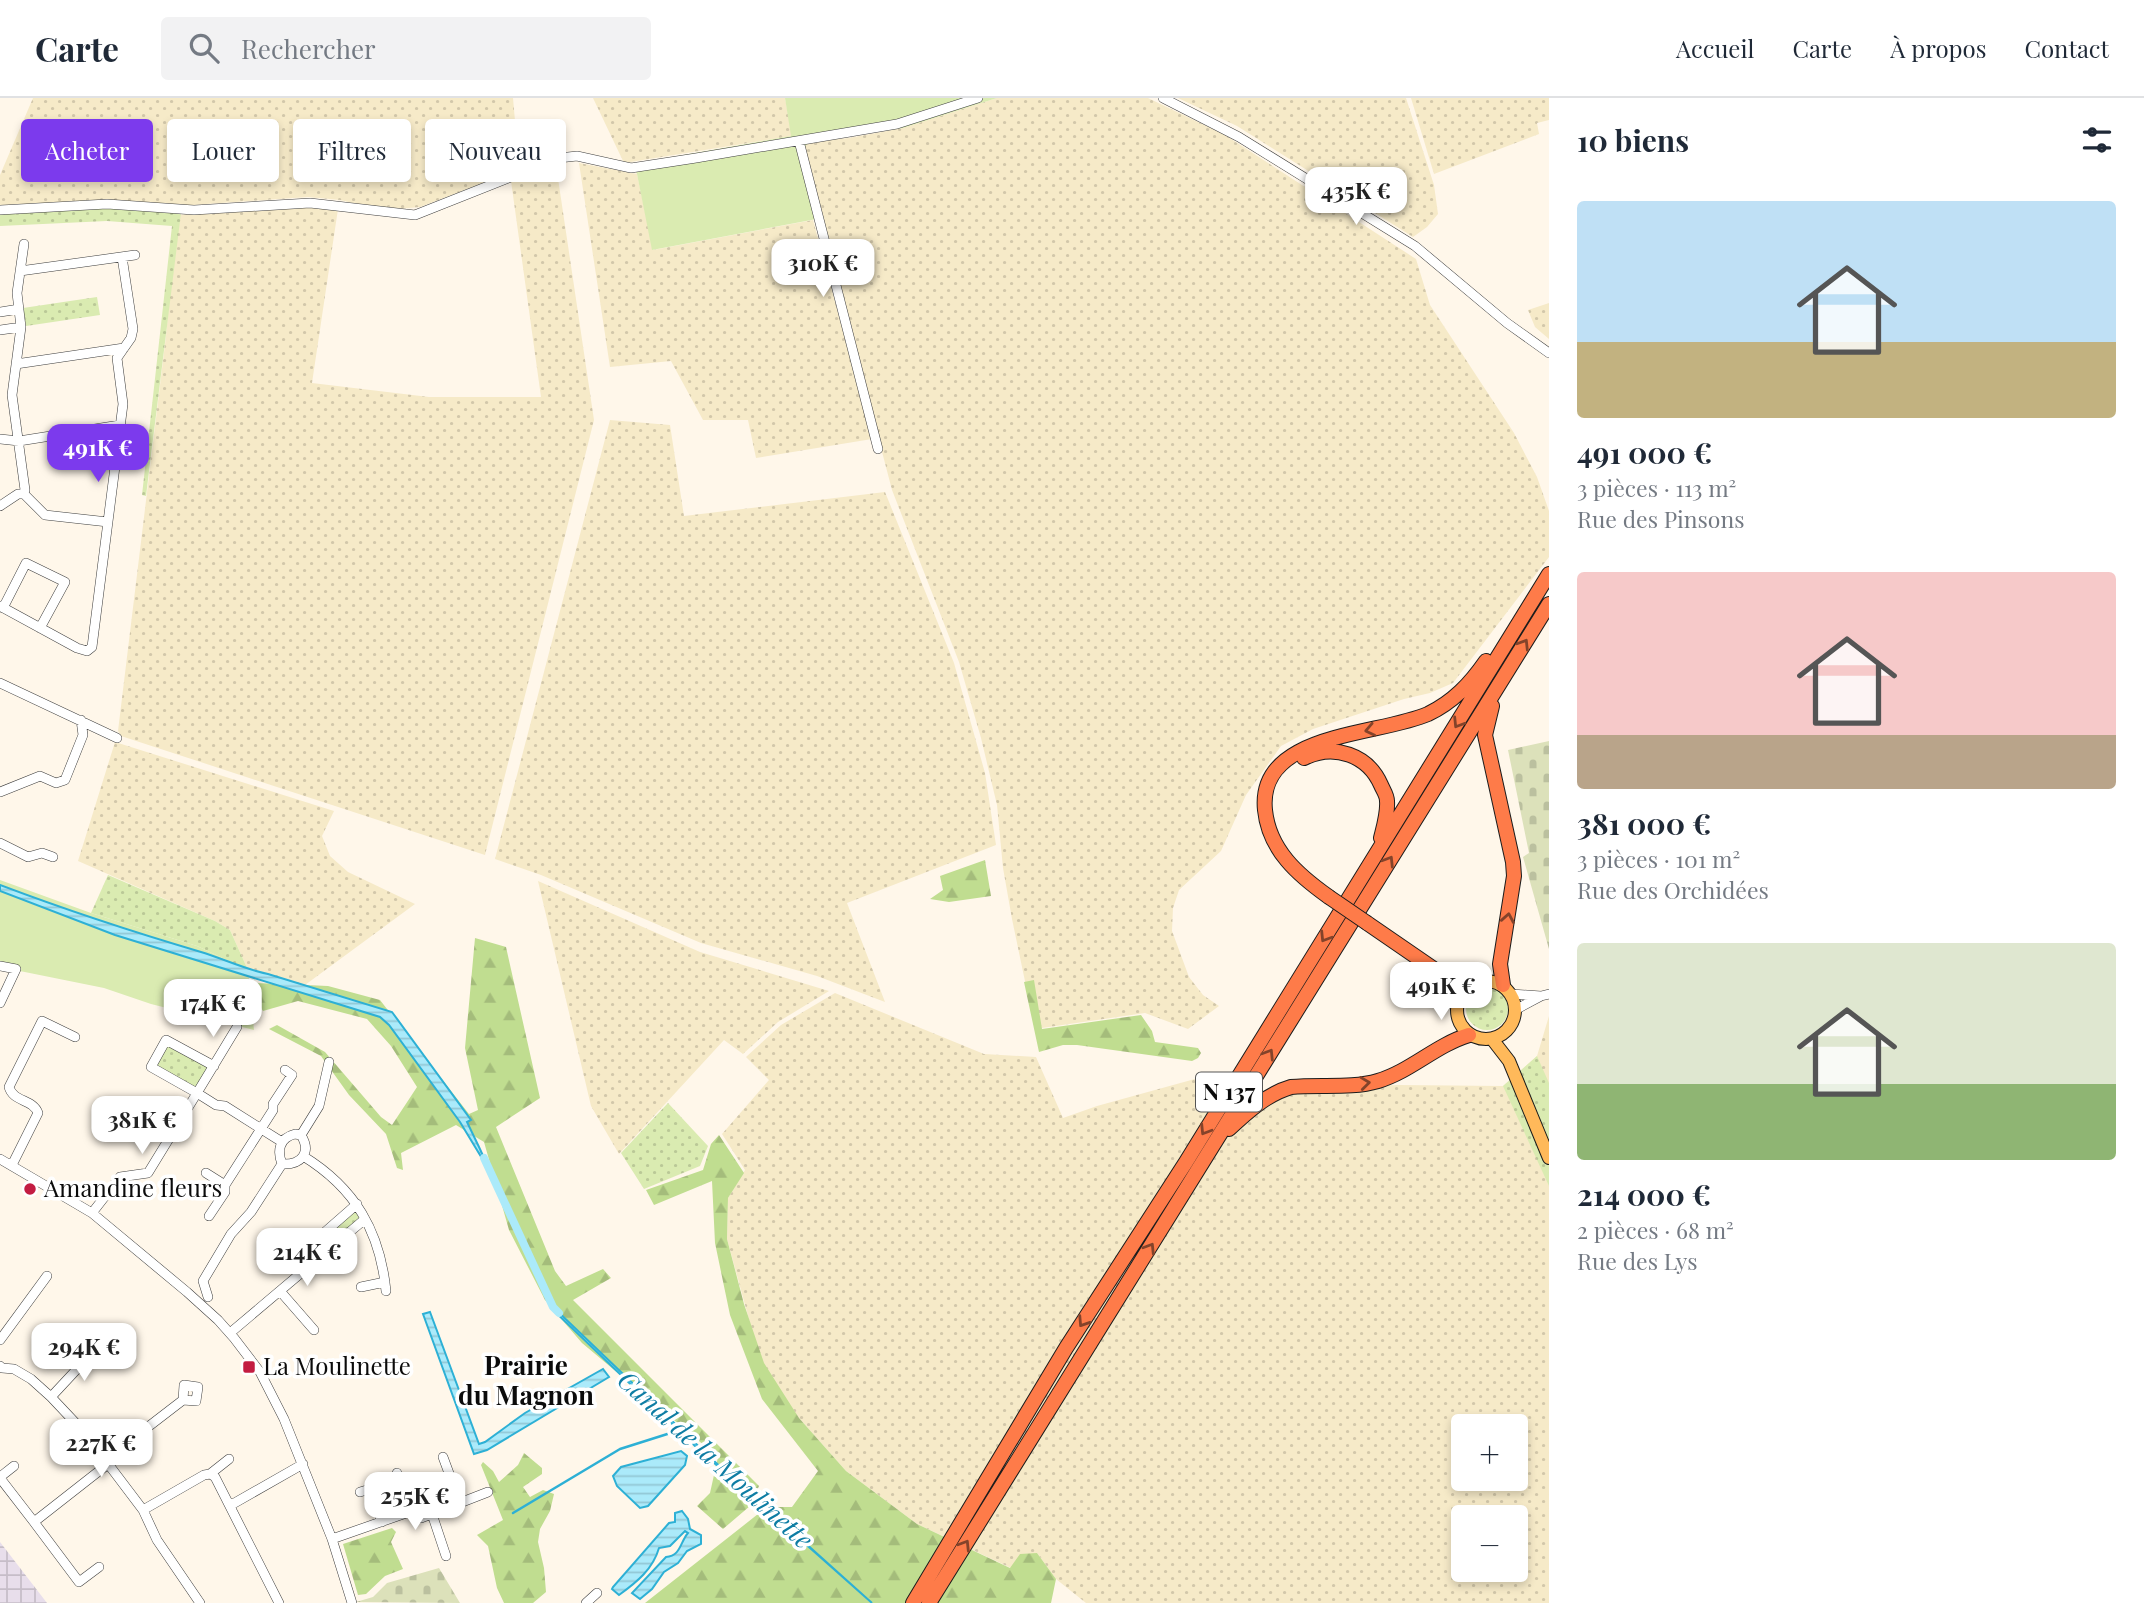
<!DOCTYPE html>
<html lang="fr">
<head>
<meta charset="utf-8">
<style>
	:root { --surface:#fff; --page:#f2f2f3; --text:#1f2937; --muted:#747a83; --line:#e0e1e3; --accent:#7c3aed }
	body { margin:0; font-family:"Playfair Display",serif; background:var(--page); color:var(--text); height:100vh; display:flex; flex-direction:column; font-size:26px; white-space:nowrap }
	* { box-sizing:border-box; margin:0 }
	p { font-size:23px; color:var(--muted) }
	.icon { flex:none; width:38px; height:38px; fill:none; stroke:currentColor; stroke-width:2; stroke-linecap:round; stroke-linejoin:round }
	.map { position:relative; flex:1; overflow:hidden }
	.drawer { display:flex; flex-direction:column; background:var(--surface); width:595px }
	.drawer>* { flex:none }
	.guide { position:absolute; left:21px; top:21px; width:665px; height:63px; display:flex; gap:14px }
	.tools { position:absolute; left:1451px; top:1316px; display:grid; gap:14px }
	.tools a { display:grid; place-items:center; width:77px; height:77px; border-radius:7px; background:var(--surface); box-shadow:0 4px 10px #0003; font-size:35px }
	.price { position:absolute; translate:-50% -60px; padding:0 16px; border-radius:14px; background:#fff; color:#222; font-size:23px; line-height:46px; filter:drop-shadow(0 2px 4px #0008) }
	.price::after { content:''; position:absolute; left:50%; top:42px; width:21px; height:16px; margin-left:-10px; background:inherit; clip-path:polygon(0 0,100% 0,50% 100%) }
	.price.current { background:var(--accent); color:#fff }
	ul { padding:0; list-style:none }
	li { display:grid; align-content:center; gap:14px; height:371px; padding:0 28px }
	li span { display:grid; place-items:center; height:217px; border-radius:7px; color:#555 }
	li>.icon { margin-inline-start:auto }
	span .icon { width:126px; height:126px; fill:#fffc; stroke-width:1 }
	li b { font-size:30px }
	h2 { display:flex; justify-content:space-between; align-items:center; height:84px; padding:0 28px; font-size:30px }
	.pill { padding:0 24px; border-radius:7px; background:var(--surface); box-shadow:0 4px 10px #0003; font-size:24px; line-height:63px }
	.pill.current { background:var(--accent); color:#fff }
	header { display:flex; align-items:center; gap:42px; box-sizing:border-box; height:98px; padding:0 35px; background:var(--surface); border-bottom:2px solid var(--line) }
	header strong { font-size:33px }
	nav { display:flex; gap:38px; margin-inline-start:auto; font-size:24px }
	.search { width:490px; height:63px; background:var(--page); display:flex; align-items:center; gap:18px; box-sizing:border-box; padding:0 24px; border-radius:7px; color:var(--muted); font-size:26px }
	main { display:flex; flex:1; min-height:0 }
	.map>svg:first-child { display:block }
	.industrial { fill:url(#industrial-grid) }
	.farmland { fill:url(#farmland-dots); fill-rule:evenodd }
	.grass { fill:url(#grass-dots) }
	.forest { fill:url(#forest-firs) }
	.cemetery { fill:url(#cemetery-stones) }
	.park { fill:#daebb1 }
	.water { fill:url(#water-rules); stroke:#2db0d5; stroke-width:2 }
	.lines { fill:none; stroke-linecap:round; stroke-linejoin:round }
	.stream { stroke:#2db0d5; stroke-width:2.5 }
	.canal { stroke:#abeafa; stroke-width:8 }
	.minor-casing { stroke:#3e3e3e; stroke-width:10 }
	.major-casing { stroke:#1c1c1c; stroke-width:14 }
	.highway-casing { stroke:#1c1c1c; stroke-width:16 }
	.minor { stroke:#fff; stroke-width:9 }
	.major { stroke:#ffb95a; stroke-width:12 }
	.highway { stroke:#fe7b49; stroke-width:14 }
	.highway-bridge-casing { stroke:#1c1c1c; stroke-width:16; stroke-linecap:butt }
	.highway-bridge { stroke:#fe7b49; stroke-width:14 }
	.oneway { stroke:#84432a }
	.poi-dot { fill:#c31c41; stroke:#fff; stroke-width:2.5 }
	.labels { text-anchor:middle; stroke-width:7; stroke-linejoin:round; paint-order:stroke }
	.shield { fill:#fff; stroke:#545454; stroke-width:2 }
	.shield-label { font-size:23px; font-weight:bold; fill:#0b0b0b }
	.poi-label { font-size:24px; fill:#0b0b0b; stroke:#fff; text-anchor:start }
	.neighbourhood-label { font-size:26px; font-weight:bold; fill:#0b0b0b; stroke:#fff }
	.water-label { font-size:26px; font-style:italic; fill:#0e7da4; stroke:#fff }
</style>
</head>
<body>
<header>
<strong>Carte</strong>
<div class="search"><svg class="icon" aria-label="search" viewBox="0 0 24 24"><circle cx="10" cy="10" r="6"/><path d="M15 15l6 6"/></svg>Rechercher</div>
<nav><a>Accueil</a><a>Carte</a><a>À propos</a><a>Contact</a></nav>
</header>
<main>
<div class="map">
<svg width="1549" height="1505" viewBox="0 0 1549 1505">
	<defs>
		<pattern id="industrial-grid" width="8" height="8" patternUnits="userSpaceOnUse" patternTransform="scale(1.75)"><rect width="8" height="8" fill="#e8deeb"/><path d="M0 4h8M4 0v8" fill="none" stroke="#c6bdc8"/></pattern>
		<pattern id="farmland-dots" width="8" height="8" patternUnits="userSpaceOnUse" patternTransform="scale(1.75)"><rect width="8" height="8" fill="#f6eac8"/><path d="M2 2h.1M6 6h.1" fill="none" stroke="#d2c7aa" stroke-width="1.8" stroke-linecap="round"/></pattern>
		<pattern id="grass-dots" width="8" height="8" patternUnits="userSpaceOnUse" patternTransform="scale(1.75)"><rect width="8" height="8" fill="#daebb1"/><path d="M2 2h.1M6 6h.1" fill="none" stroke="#bac897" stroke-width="1.8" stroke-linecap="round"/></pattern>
		<pattern id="forest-firs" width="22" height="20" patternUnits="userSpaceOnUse" patternTransform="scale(1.75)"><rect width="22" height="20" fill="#c0dd90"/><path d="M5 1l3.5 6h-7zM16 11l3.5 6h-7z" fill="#a4bc7b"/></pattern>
		<pattern id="cemetery-stones" width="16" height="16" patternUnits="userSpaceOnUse" patternTransform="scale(1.75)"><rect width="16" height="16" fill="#dce1ba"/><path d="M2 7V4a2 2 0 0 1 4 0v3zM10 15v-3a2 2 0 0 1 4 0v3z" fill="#bbc09f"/></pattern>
		<pattern id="water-rules" width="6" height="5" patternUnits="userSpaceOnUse" patternTransform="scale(1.75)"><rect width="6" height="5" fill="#abeafa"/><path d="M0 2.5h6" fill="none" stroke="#92c7d5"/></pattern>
	</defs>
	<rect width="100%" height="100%" fill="#fff7ea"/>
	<path class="industrial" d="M0,1444L47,1505H0Z"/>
	<path class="farmland" d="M33,0H513L519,69L509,75L420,109L398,111L375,110L340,102L308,99L178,108L104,103L0,107V77Z
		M593,0H785L792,38L624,65Z
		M997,0H1148L1225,37L1416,161L1430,207L1514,335L1537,379L1549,413V459L1453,585L1430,595L1404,601L1313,631L1281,648L1246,697L1221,753L1179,792L1173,810L1172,833L1189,879L1203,897L1219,908L1188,931L1145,915L1035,931L1012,821L1003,770L997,707L981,640L959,564L892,392L803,51L809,44L849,40L903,30Z
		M1178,0H1406L1434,87L1438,116L1427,129L1413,139L1237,28Z
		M1411,0H1549V22L1537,25L1539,36L1434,76Z
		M579,65L637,76L653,152L813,122L872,341L756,360L748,322H703L671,263L610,269Z
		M556,67L594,322L485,757L121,638L118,633L166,238L177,117L304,110L338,111L312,285L429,299H541L511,83Z
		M1549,205V241L1535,229L1528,212Z
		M610,322L670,327L684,418L885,394L954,565L985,675L996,747L847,805L885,904L817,878L701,845L541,777L495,761Z
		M115,644L334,713L322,738L330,758L348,774L415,806L305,887L248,872L230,832L215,823L78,763Z
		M538,783L700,854L829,893L778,924L743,956L724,942L619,1056L591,1008Z
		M835,895L984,956L1036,959L1063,1020L1097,1008L1213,976L1256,1016L1278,1002L1306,990L1399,987L1503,988L1537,958L1549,918V1505H1086L1056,1481L1037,1455L1011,1470L917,1426L846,1373L799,1320L762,1269L727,1141L728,1100L745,1072L722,1036L769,982L746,959L781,927ZM1463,1328H1516V1381H1463ZM1463,1419H1516V1472H1463Z"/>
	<path class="grass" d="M109,110L181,115L146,398L142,397L172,128L107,123L0,128V116Z
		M97,199L100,217L26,228L23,210Z
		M108,777L215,823L230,832L248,872L197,848L91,815Z
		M1466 911a21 21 0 1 1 42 0a21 21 0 1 1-42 0Z
		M166,942L214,968L197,995L151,969Z
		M1537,958L1549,985V1088L1503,988Z
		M668,1005L708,1048L700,1068L644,1091L621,1055Z
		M357,1107L365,1121L325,1155L319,1148L321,1136Z"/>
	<path class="forest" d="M985,762L991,798L949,804L930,801L943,792L940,778Z
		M475,840L506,849L540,1000L496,1029L555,1173L566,1188L603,1171L611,1180L573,1202L759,1388L750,1408L723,1431L697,1408L710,1395L718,1359L582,1245L545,1202L509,1132L484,1044L456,1027L401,1055L403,1072L397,1070L386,1036L349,997L321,958L269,931L277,927L325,954L381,1019L392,1027L417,989L391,948L367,921L298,903L263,913L257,903L256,885L328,888L380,902L469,1016L478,1012L465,950Z
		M1034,882L1042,931L1141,917L1152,933L1155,944L1198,950L1201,955L1198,960L1192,963L1077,947H1063L1039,954L1024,884Z
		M719,1037L744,1075L728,1100L727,1141L744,1206L764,1265L799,1320L846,1373L917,1426L1010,1470L1020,1456L1037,1455L1056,1481L1051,1505H645L767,1409H792L818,1373L762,1301L730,1217L715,1145L712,1083L654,1107L646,1092L703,1072L711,1046Z
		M524,1355L542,1370V1376L523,1389L530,1399L543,1392L554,1396L550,1413L540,1431L538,1444L544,1470L546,1494L533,1505H504L497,1490L488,1448L477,1437L503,1422L481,1367L483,1364L493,1373L499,1384L518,1367Z
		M392,1430L396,1434L391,1444L403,1471L385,1478L366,1496L358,1497L343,1446Z"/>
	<path class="cemetery" d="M1549,643V851L1523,759L1529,755L1508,652Z
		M439,1470L460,1505L356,1504L373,1499L387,1485Z"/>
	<path class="park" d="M785,0H997L903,30L809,44L803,51L822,120L652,152L637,76L632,66L791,38Z
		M0,782L91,815L197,848L248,872L254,932L151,906L104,890L0,869Z"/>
	<path class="water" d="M0,787C66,812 133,834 201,854C224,861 244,871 268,876L392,914L471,1022L467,1024L479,1049L553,1209L714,1363L872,1505L695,1348L552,1211L483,1062L460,1024L389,927L380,919L115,837L0,793Z
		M430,1214L479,1346L485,1344L525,1315L603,1271L609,1279L487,1352L474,1356L423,1216Z
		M681,1353L687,1358L685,1367L648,1408L640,1410L617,1388L613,1378L621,1369Z
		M682,1413L688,1421L690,1431L701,1437V1446L687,1453L678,1465L664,1474L652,1491L640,1501L632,1495L666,1459C681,1458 680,1444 688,1435L685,1433L670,1448L659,1450C653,1471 637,1484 619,1497L612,1491L613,1489L669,1425L675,1424V1415Z"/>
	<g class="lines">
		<path class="stream" d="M513,1415L620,1351L680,1332"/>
		<path class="canal" d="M484,1060L553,1209L559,1215"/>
		<g class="minor-casing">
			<path id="minor" d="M1163,0L1239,39L1415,148L1507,225L1549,255
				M799,43L878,351
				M0,112L107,106L194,112L310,105L415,117L559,60L577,58L631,70L696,60L897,26L978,0
				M20,173L135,157
				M0,214L19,211
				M0,232L21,229
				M16,266L124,250
				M0,341L19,343L120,327
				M24,396L45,417L108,424
				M0,408L18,396H24L25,392L12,297L21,229L17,195L24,146
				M0,508L77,550L87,553L92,549L123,306L117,260L131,240L133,231L122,159
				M3,510L26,465L65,484L40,530
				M0,585L117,640
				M0,694L40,678L56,685L65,682L83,637L81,622
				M0,745L28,759L42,755L53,759
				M0,868L16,871L0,905
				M1511,896L1541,898
				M1515,912L1541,898L1549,896
				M214,968L166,942L151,969L197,995L237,929
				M295,1036L301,1037C312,1055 301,1067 282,1066C277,1053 279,1040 295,1036Z
				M301,1037L319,1008L329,964
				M303,1058C355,1090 380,1133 386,1193
				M0,1061L92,1115L187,1194L218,1222L234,1240L260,1274L284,1321L332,1441L352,1505
				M12,1067L38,1015C33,1001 13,1004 9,989L42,923L75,939
				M206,1075L225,1087
				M92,1115L120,1079L148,1075L197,995L216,1007L225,1008L282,1044
				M209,1118L225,1094V1087L273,1012V1006L292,977L285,972
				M325,1155L319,1148L317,1141L357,1106
				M361,1189L385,1184
				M280,1193L314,1232
				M208,1199L203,1183L231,1136L251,1114L282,1066
				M230,1235L365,1121
				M0,1242L47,1178
				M0,1268L2,1270L14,1271L31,1281L51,1299L84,1334L143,1412L157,1442L200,1505
				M51,1299L105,1241L116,1251
				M443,1359L460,1405
				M105,1362L183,1302L196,1303L198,1289L184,1287L183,1302
				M397,1375L412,1413
				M210,1376L229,1361
				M0,1379L14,1368
				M0,1380L34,1424L108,1366
				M360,1394L370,1391L382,1424
				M231,1407L303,1366
				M143,1412L204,1377L210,1376L215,1379L279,1505
				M432,1416L446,1458
				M34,1424L79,1484L99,1469
				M332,1441L412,1413L414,1418L421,1420L488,1394
				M586,1505L597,1495"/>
		</g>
		<g class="major-casing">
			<path id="major" d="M1457 912a29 29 0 1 1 58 0a29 29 0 1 1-58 0Z
				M1492,941L1509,963L1549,1060"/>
		</g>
		<g class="highway-casing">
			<path id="highway" d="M1492,608L1485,637L1513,764L1514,778L1500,866L1503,887
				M1304,660C1334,645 1368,657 1381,687C1383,692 1387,697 1387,703C1388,715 1384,728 1381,740
				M1329,799C1298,777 1269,752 1265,712C1257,634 1378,638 1428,616C1453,604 1470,586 1486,563
				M1367,825L1447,880L1470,886
				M1447,880L1458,901
				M1229,1031C1247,1014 1267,996 1291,989C1319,986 1351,991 1378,983C1411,973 1436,947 1469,937
				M913,1505L1066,1250L1186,1064L1549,476
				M929,1505L1549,506"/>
		</g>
		<use href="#minor" class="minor"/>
		<use href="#major" class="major"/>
		<use href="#highway" class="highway"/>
		<g class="highway-bridge-casing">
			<path id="highway-bridge" d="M1329,799L1367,825"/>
		</g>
		<use href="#highway-bridge" class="highway-bridge"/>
	</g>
	<defs><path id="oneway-chevron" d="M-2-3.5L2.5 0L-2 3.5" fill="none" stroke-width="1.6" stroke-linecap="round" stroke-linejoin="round" transform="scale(1.75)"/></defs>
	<g class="oneway">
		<use href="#oneway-chevron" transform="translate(1524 546) rotate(-58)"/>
		<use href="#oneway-chevron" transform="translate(1458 625) rotate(122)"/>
		<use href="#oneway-chevron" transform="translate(1370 632) rotate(168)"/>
		<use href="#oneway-chevron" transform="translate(1389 763) rotate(-58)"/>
		<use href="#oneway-chevron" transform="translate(1508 820) rotate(-80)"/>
		<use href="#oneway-chevron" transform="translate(1325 839) rotate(122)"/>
		<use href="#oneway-chevron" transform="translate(1269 956) rotate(-58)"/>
		<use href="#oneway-chevron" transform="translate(1365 985) rotate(-7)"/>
		<use href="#oneway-chevron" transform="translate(1205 1032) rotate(122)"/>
		<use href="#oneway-chevron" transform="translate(1150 1150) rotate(-58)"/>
		<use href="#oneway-chevron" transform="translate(1083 1224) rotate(123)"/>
		<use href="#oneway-chevron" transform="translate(965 1447) rotate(-58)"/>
	</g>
	<g class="poi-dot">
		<circle cx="30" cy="1091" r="7"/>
		<rect x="242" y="1262" width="14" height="14" rx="3.5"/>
	</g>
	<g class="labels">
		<rect class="shield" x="1196" y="974.5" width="66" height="39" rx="5"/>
		<g class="shield-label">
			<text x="1229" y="1002">N 137</text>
		</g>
		<g class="poi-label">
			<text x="44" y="1099">Amandine fleurs</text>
			<text x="263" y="1277">La Moulinette</text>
		</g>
		<g class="neighbourhood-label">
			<text x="526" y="1277">Prairie<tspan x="526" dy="30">du Magnon</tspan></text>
		</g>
		<g class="water-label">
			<text transform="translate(715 1362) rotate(42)" y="9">Canal de la Moulinette</text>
		</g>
	</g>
</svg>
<div class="tools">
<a>+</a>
<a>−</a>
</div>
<b class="price" style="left:1356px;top:129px">435K €</b>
<b class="price" style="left:823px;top:201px">310K €</b>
<b class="price current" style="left:98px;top:386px">491K €</b>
<b class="price" style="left:1441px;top:924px">491K €</b>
<b class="price" style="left:213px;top:941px">174K €</b>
<b class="price" style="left:142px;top:1058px">381K €</b>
<b class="price" style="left:307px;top:1190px">214K €</b>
<b class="price" style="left:84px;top:1285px">294K €</b>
<b class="price" style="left:101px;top:1381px">227K €</b>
<b class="price" style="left:415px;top:1434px">255K €</b>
<div class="guide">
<a class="pill current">Acheter</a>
<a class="pill">Louer</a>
<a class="pill">Filtres</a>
<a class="pill">Nouveau</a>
</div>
</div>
<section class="drawer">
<h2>10 biens<svg class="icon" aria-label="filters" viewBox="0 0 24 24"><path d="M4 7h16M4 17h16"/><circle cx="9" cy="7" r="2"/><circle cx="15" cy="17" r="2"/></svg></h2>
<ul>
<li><span style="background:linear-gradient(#bfe0f5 65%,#c2b280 0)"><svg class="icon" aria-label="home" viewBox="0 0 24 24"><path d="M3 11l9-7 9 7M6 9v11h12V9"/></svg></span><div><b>491 000 €</b><p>3 pièces · 113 m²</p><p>Rue des Pinsons</p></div></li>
<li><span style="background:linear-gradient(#f6c9c9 75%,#b9a48a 0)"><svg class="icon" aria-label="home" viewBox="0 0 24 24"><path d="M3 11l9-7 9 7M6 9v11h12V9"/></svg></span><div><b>381 000 €</b><p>3 pièces · 101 m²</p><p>Rue des Orchidées</p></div></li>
<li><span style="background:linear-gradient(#dfe7d0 65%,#8fb573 0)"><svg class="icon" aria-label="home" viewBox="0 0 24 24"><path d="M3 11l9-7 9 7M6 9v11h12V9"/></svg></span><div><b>214 000 €</b><p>2 pièces · 68 m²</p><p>Rue des Lys</p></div></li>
</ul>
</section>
</main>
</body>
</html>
